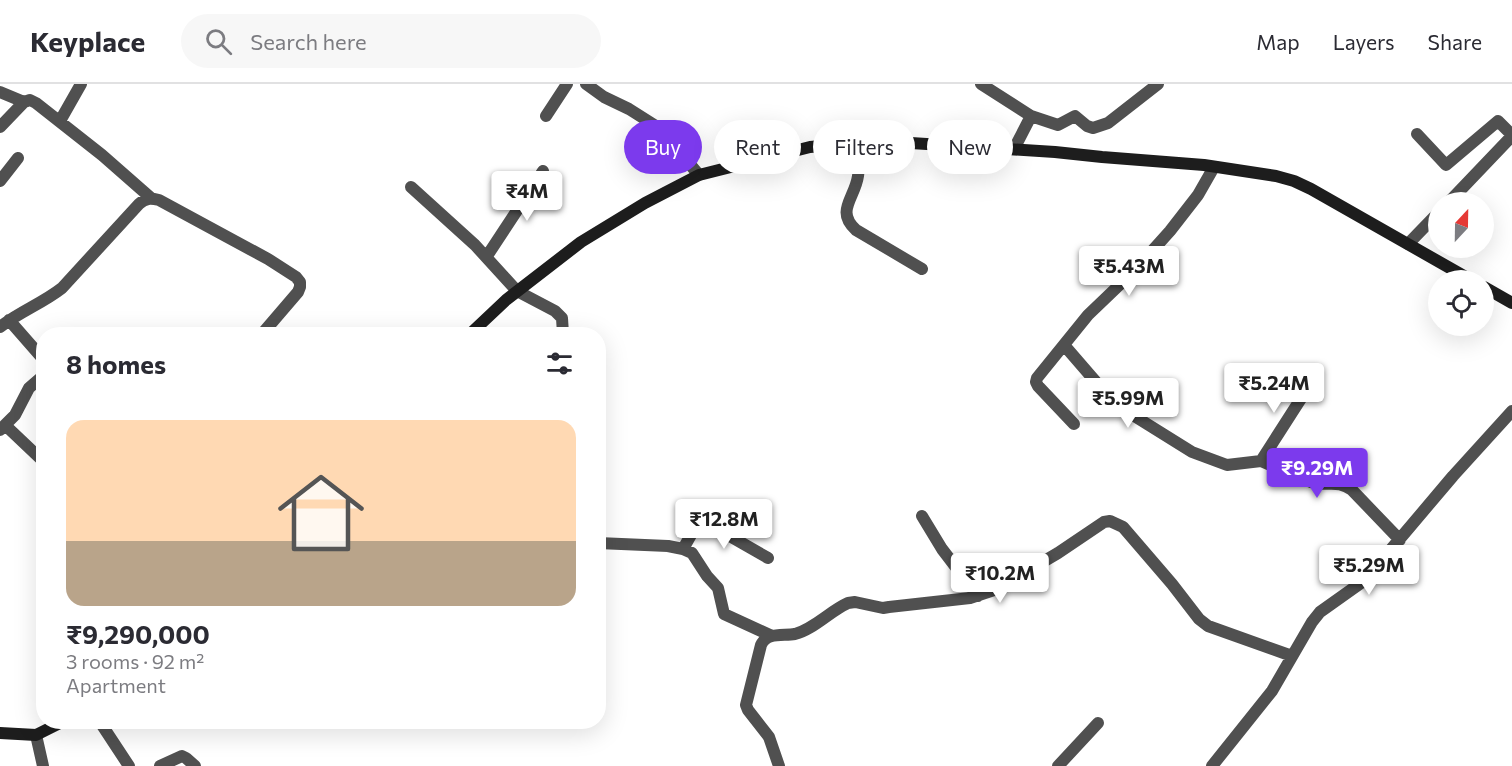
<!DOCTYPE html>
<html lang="en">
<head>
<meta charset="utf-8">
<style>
	:root { --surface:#fff; --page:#f7f7f7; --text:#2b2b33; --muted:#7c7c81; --line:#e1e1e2; --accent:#7c3aed }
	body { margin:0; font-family:Commissioner,sans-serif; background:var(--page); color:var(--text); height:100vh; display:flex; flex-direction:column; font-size:22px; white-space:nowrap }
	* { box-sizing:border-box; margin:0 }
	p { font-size:20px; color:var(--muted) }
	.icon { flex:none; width:33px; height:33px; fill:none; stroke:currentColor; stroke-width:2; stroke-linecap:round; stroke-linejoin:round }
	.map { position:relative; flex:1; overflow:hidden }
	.side { position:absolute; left:36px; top:243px; width:570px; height:402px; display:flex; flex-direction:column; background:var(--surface); border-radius:24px; box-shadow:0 6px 24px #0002 }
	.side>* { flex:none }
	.guide { position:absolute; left:624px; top:36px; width:570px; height:54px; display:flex; gap:12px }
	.needle { width:39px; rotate:22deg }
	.controls { position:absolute; left:1428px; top:108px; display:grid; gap:12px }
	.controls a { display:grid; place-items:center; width:66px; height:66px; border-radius:50%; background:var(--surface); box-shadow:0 6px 24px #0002; font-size:30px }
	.price { position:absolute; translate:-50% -51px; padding:0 14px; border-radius:6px; background:#fff; color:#222; font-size:20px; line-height:39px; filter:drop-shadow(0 2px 3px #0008) }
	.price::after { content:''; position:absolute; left:50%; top:36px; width:18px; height:14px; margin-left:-9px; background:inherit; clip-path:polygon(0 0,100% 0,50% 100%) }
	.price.selected { background:var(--accent); color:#fff }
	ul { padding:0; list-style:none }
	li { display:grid; align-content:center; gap:12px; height:318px; padding:0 30px }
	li+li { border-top:2px solid var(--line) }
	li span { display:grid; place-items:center; height:186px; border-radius:18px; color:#555 }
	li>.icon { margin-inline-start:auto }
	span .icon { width:108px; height:108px; fill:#fffc; stroke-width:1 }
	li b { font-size:26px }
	h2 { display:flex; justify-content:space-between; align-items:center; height:72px; padding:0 30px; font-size:26px }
	.pill { padding:0 21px; border-radius:27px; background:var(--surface); box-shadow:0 6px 24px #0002; font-size:21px; line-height:54px }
	.pill.selected { background:var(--accent); color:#fff }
	header { display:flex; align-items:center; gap:36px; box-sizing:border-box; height:84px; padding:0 30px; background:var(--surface); border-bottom:2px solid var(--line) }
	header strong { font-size:28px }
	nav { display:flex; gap:33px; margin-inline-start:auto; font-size:21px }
	.search { width:420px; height:54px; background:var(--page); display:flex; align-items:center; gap:15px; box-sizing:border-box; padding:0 21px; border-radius:33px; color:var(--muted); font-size:22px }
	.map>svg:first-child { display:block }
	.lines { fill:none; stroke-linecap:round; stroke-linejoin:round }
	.street { stroke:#505050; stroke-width:12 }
	.secondary { stroke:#1d1d1d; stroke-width:12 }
</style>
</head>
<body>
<header>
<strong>Keyplace</strong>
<div class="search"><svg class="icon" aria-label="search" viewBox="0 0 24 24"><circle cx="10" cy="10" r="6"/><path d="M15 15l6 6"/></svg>Search here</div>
<nav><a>Map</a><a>Layers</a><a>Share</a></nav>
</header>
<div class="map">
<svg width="1512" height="682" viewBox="0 0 1512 682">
	<rect width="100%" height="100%" fill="#fff"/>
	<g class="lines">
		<path class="street" d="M586,0L604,13L629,25L659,44L699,91
			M981,0L1031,32
			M0,8L24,18
			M546,32L567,0
			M60,37L81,0
			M0,43L24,18L30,16L36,19L102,71L151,114
			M1417,50L1446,81L1498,37L1512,51
			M855,58C856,69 860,82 858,92C855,114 835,127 856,146L922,185
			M1014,65L1031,32L1058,41L1075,32L1087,42L1093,44L1108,39L1158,0
			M0,97L18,74
			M411,103L475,161L517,207L555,227L562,234L563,250
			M1449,118L1512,52
			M1408,160L1438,129
			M487,172L543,87
			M9,236L44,276
			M0,243C19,228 43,219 62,204L139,120C146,114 150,114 159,116L268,175L296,193L300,198V203L298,208L262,250
			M1064,261L1115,320L1192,368L1227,381L1261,377L1311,398C1328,403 1337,395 1352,406L1400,456
			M1074,340L1038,302L1036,298L1037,294L1088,231L1135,186L1170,147L1198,111L1214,83
			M5,341L44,378
			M0,346L15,331L29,304L44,291
			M1261,377L1311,299
			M922,432L942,465L978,512
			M598,459L668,462L683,465L692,469L707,492L718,504L724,530L772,552
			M683,465L700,435L768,474
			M100,638L129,682
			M36,651L43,682
			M160,682L182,672L186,674L195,682
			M779,682L769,653L748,626L746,621L761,561C767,548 782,552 795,550C814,545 830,527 848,519L855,518L883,524L889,523L970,514L997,505L1058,469L1104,438L1110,437L1123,443L1172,500L1199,535L1208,542L1292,572
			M1058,682L1098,639
			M1212,682L1272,607L1312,538L1320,528L1365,496L1453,392L1512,327"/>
		<path class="secondary" d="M1484,203L1512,219
			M470,250L506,216L581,158L645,119L699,91L810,63L879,57L1055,68L1102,73L1204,81L1276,92L1294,97L1311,105L1471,196
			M0,649L36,651L62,638"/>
	</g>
</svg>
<div class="controls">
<a><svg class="needle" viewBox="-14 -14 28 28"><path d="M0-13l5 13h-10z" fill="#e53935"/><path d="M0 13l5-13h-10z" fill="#7c7c81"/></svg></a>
<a><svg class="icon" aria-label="locate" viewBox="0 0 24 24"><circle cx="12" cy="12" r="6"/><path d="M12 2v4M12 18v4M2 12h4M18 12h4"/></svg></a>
</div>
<b class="price" style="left:527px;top:138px">₹4M</b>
<b class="price" style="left:1129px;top:213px">₹5.43M</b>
<b class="price" style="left:1274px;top:330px">₹5.24M</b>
<b class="price" style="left:1128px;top:345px">₹5.99M</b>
<b class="price selected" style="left:1317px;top:415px">₹9.29M</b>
<b class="price" style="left:724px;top:466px">₹12.8M</b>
<b class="price" style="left:1369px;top:512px">₹5.29M</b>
<b class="price" style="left:1000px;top:520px">₹10.2M</b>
<div class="guide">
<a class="pill selected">Buy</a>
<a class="pill">Rent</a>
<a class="pill">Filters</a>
<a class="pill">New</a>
</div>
<section class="side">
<h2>8 homes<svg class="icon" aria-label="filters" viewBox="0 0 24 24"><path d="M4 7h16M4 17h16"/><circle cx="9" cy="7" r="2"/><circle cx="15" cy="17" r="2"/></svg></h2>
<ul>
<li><span style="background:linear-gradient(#ffd9b3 65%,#b9a48a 0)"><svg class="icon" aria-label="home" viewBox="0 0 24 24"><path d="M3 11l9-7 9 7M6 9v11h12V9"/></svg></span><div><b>₹9,290,000</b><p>3 rooms · 92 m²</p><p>Apartment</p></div></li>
</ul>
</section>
</div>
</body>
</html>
